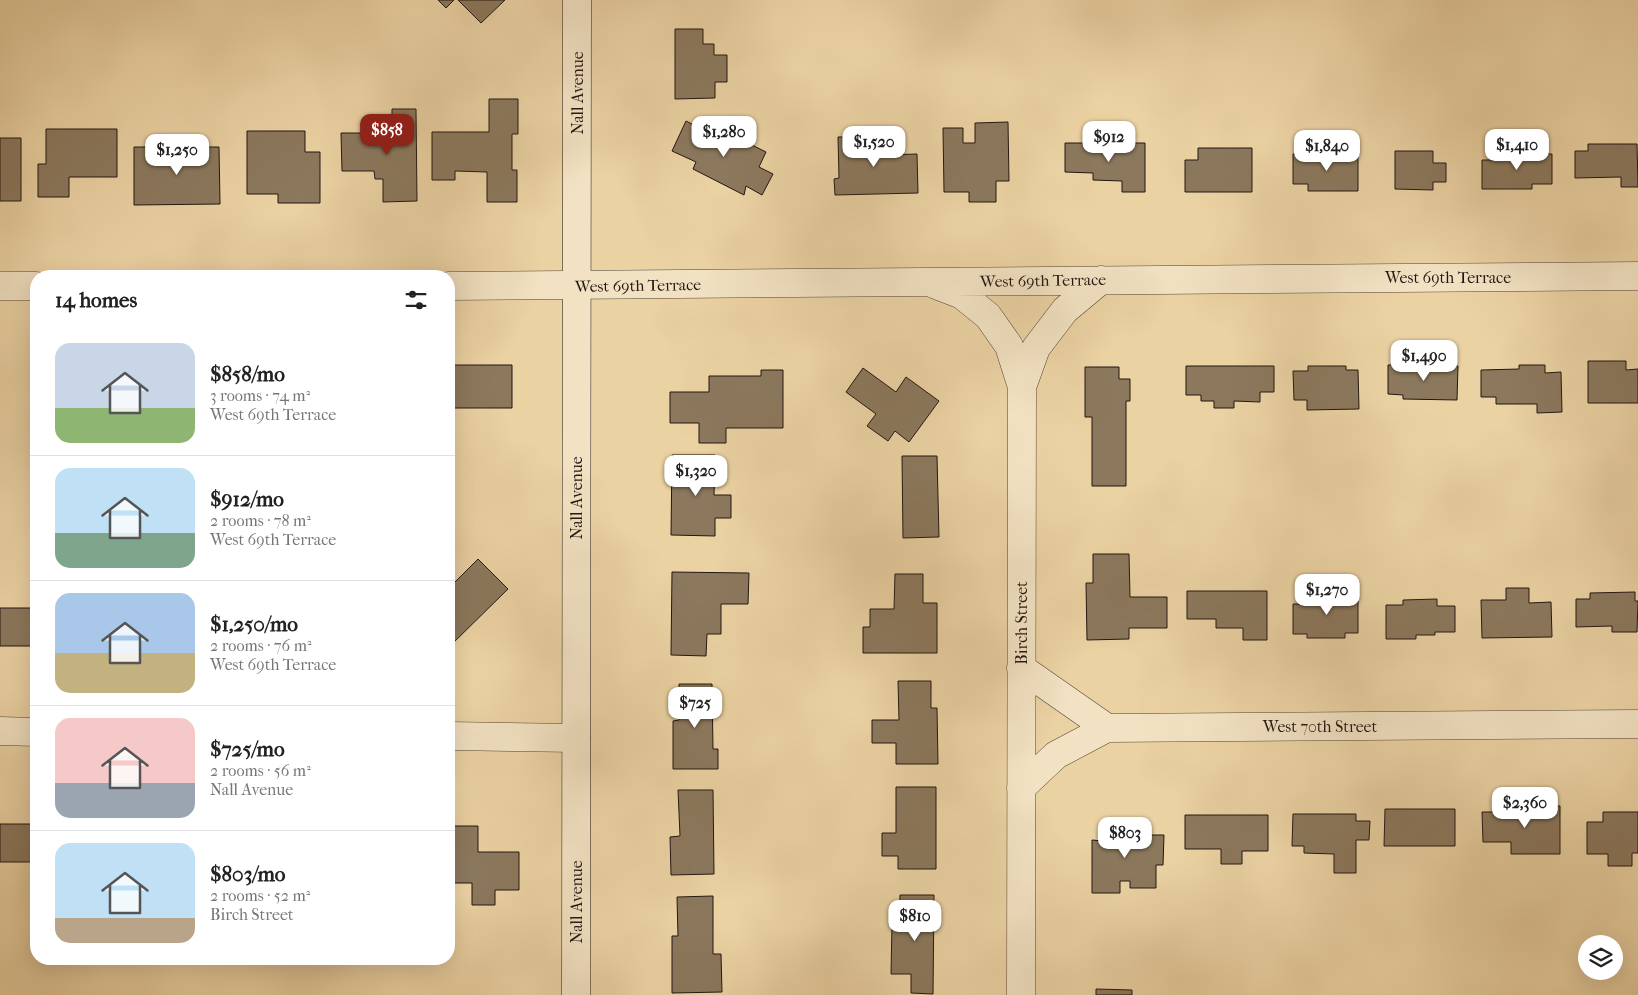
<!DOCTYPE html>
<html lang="en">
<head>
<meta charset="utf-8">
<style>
	:root { --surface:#fff; --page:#f2f2f2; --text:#222; --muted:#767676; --line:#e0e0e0; --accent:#8f2418 }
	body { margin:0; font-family:"IM FELL French Canon",serif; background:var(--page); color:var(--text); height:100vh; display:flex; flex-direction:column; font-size:19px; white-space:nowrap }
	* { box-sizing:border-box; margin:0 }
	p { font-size:16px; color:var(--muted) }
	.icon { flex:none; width:28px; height:28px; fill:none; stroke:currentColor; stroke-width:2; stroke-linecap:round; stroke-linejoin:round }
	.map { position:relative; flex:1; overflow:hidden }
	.details { position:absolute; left:30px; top:270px; width:425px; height:695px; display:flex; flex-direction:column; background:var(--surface); border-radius:20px; box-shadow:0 5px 20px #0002 }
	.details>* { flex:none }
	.buttons { position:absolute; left:1578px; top:935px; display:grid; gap:10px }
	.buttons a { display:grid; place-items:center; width:45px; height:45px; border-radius:50%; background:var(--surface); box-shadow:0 5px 20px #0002; font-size:25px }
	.price { position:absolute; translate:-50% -42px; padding:0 11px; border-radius:10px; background:#fff; color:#222; font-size:16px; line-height:32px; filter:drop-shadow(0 1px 2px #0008) }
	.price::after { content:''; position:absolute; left:50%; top:30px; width:15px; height:11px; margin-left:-8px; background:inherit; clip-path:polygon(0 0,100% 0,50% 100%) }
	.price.selected { background:var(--accent); color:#fff }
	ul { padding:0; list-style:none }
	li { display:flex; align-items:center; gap:15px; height:125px; padding:0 25px }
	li+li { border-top:1px solid var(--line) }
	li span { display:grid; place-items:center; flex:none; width:140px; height:100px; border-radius:15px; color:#555 }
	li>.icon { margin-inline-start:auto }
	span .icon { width:60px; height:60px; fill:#fffc; stroke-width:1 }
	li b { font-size:21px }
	h2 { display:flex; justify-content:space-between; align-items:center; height:60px; padding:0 25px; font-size:21px }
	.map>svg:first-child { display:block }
	.building { fill:#8b785d; stroke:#221612 }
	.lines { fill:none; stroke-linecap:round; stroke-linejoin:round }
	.minor-casing { stroke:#544536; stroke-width:29 }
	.secondary-casing { stroke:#221612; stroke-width:29 }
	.minor { stroke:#f2e2c3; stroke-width:28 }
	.secondary { stroke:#f2e2c3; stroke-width:28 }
	.labels { text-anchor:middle; stroke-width:4; stroke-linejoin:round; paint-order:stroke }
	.street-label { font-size:16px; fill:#221612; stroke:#f2e2c3 }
</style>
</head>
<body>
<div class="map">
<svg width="1638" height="995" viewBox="0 0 1638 995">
	<rect width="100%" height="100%" fill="#ebd2a3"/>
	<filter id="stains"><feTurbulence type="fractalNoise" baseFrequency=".004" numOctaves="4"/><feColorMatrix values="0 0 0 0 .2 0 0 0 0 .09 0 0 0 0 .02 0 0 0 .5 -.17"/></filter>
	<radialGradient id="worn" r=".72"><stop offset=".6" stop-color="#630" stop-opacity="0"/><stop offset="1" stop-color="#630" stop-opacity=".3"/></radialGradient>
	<path class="building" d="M438,0H454L446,8Z
		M458,0H505L481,23Z
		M675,29H703V44H714V55H727V82H715V98L675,99Z
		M489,99H518V134H512V170H517V202H487V172L455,171V180H432V132H489Z
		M392,109H416L417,201L383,202V179H375L374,171H342L341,133H392Z
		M686,121L710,133L714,126L766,152L759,167L773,174L762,195L746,186L744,195L693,169L696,162L672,151Z
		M1008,122L1009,181H996V202H969V192H944L943,128H963V143H975V123Z
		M46,129H117V177H69V197H38V164H46Z
		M247,131H305V152H320V203H278V194H247Z
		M886,136L887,155L917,154L918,193L835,195L834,179L839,178L838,137Z
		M0,138H21V201H0Z
		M1065,143H1145V192H1122V181L1093,180V173L1065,172Z
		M1588,144H1637L1638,187H1621V177L1575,178V151H1588Z
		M134,147H219L220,204L134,205Z
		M1198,148H1252V192H1185V160H1198Z
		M1395,151H1433V163H1446V182H1433V190L1395,189Z
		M1293,154H1358V191H1308V184H1293Z
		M1497,154H1552V184H1532V189H1482V160H1497Z
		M1588,361H1626V370L1638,369V403H1588Z
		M453,365H512V408H449V371H453Z
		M1388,365L1458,366L1457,400L1403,399V395L1388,394Z
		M1519,365H1545V373L1561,372L1562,412L1537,413V404H1496V397H1481V370L1519,369Z
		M1186,366H1274V392H1260V402L1234,401V408H1214V401H1201V395H1186Z
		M1308,366H1346V370H1358L1359,409L1307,410V400H1294L1293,371H1308Z
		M1085,367H1119V379H1130V401H1126V486H1092V417H1085Z
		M863,368L896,392L906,377L939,401L909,442L895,431L888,441L867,426L876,414L846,392Z
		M761,370H783V428H726V443H699V423H670V392H709V376H761Z
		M672,455H715L714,495H731V518H715V536L671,535Z
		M902,456H937L939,537L903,538Z
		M1093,554H1129L1130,597H1167V628H1129V639L1087,640L1086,583H1093Z
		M478,559L508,589L450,646L449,645V588Z
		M672,572L749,573L748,604H721V634H707L706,656L671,655Z
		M895,574H923V603H937V653H863V627H870V609H894Z
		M1506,588H1529V603L1551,602L1552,637L1482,638L1481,600H1506Z
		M1187,591H1267V640H1243V628H1216V619H1187Z
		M1635,592V601H1638L1637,632H1612V626L1576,627V599H1590V593Z
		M1308,595H1358V633H1345V638H1307V634H1293V604H1308Z
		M1437,599V606H1455V632H1435V635H1416V639H1386V605H1403V600Z
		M0,608H36V646H0Z
		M898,681H931V708H937L938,764H896V743H872V720H899Z
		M679,684H712L713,749H718V769H673V721L679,720Z
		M896,787H936V869H898V856H882V833H896Z
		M678,790H713L714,874L671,875L670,837L680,836Z
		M1512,806H1560V854H1511V842H1483L1482,812H1512Z
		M1385,809H1455V846H1384Z
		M1603,812H1638V853H1632V866H1608V854H1587V822H1603Z
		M1293,814H1356V821H1370L1369,840H1356V873H1334V854L1304,853V846H1292Z
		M1185,815H1268V851H1242V864H1221V849H1185Z
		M0,824H36V862H0Z
		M1103,824H1135V835H1164L1163,865H1156V888H1130V881H1120V893H1092V840L1103,841Z
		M449,826H478V852H519V890H495V905H472V883H449Z
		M900,895H934L933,994L911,993V974H891L892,923H899Z
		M713,896V954H721L722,992L672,993V936H678L677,897Z
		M1096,989L1132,990V995H1096Z"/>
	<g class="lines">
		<g class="minor-casing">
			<path id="minor" d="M936,285L962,295L988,316L1009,346L1022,387
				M0,286H36
				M449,286L1638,276
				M1021,668L1107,728L1638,724
				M0,731L36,732
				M449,736L576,738
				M1021,788L1056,755L1107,728
				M1021,995L1022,387L1036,348L1065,310L1101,280"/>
		</g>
		<g class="secondary-casing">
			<path id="secondary" d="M576,995L577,0"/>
		</g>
		<use href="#minor" class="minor"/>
		<use href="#secondary" class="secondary"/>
	</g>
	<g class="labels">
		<g class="street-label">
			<text transform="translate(577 93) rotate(-90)" y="6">Nall Avenue</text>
			<text x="1448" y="283">West 69th Terrace</text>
			<text transform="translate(1043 280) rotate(-1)" y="6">West 69th Terrace</text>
			<text transform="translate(638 285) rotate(-1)" y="6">West 69th Terrace</text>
			<text transform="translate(576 498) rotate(-90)" y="6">Nall Avenue</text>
			<text transform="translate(1021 623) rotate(-90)" y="6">Birch Street</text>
			<text x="1320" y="732">West 70th Street</text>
			<text transform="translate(576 902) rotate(-90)" y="6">Nall Avenue</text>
		</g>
	</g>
	<rect width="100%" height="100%" filter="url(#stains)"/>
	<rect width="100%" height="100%" fill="url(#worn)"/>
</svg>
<div class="buttons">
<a><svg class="icon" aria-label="layers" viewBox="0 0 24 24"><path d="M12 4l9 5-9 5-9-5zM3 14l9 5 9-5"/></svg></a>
</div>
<b class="price selected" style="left:387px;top:156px">$858</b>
<b class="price" style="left:724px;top:158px">$1,280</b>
<b class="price" style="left:1109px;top:163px">$912</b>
<b class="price" style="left:874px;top:168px">$1,520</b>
<b class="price" style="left:1517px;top:171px">$1,410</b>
<b class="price" style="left:1327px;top:172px">$1,840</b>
<b class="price" style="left:177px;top:176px">$1,250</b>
<b class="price" style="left:1424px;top:382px">$1,490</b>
<b class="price" style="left:696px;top:497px">$1,320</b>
<b class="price" style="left:1327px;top:616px">$1,270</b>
<b class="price" style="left:695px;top:729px">$725</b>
<b class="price" style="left:1525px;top:829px">$2,360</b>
<b class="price" style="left:1125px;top:859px">$803</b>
<b class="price" style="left:915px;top:942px">$810</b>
<section class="details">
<h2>14 homes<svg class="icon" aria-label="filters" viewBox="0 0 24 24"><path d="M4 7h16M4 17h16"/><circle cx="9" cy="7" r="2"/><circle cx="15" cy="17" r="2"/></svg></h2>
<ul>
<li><span style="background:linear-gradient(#c9d6e8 65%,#8fb573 0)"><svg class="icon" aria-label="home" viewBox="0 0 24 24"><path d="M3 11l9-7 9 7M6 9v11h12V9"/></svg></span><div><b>$858/mo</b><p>3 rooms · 74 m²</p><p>West 69th Terrace</p></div></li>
<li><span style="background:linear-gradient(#bfe0f5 65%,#7fa58c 0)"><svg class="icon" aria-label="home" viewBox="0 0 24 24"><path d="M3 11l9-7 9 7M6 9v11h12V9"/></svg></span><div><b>$912/mo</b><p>2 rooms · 78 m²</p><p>West 69th Terrace</p></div></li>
<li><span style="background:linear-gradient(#a9c7e8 60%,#c2b280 0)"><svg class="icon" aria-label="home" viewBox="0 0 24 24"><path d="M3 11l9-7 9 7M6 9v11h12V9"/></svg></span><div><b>$1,250/mo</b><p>2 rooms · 76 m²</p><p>West 69th Terrace</p></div></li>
<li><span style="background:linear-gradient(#f6c9c9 65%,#9aa5b1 0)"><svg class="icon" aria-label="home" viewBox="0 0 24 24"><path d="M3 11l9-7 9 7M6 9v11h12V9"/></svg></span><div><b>$725/mo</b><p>2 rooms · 56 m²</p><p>Nall Avenue</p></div></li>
<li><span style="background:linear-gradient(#bfe0f5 75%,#b9a48a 0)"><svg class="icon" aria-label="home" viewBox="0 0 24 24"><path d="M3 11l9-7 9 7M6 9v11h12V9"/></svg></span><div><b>$803/mo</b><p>2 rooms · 52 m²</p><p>Birch Street</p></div></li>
</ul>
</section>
</div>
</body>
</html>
